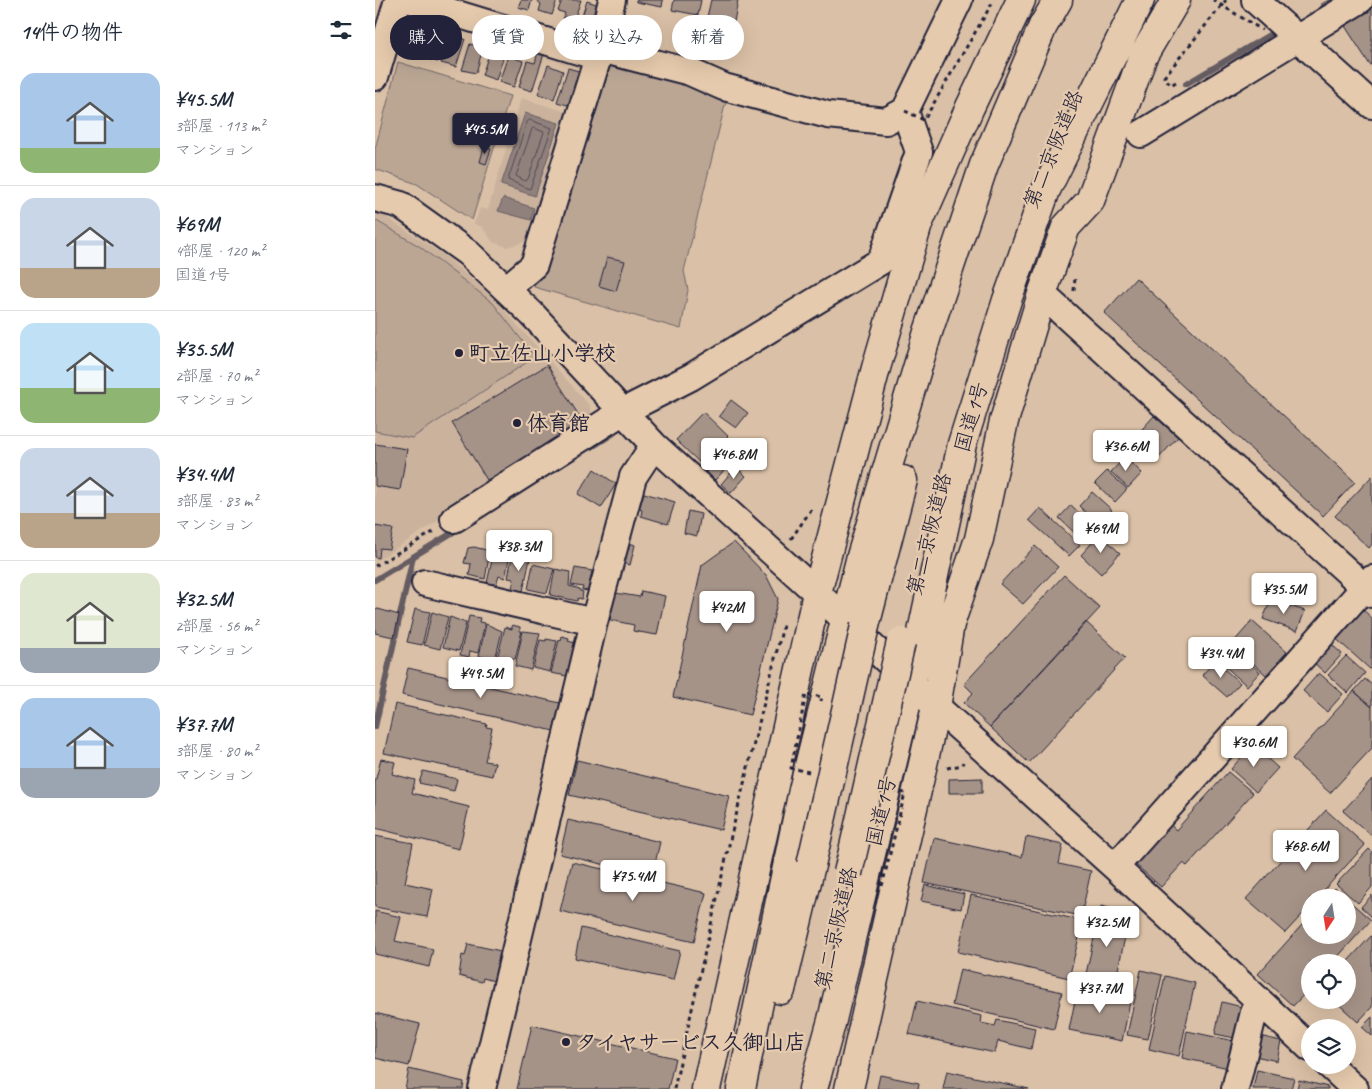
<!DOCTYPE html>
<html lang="ja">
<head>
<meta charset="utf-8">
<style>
	:root { --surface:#fff; --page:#f2f2f3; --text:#1f2937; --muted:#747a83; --line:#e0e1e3; --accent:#22223b }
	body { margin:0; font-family:Caveat,"Klee One",sans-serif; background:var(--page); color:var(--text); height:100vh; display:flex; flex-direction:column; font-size:19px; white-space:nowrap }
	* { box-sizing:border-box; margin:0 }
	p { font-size:16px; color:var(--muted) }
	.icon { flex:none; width:28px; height:28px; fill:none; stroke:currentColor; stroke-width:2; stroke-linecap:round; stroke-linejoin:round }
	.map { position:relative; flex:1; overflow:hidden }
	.drawer { display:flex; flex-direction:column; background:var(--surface); width:375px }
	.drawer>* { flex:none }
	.guide { position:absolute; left:15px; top:15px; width:475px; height:45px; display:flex; gap:10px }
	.needle { width:32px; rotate:192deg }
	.fabs { position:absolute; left:926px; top:889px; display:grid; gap:10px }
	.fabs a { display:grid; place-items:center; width:55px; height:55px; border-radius:50%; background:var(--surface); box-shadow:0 5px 20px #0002; font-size:25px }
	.price { position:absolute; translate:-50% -42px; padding:0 11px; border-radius:5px; background:#fff; color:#222; font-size:16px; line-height:32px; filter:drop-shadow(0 1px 2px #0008) }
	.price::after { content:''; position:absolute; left:50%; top:30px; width:15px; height:11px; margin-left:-8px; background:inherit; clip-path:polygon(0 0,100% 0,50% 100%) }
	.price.on { background:var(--accent); color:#fff }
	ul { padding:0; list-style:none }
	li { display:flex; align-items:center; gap:15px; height:125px; padding:0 20px }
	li+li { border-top:1px solid var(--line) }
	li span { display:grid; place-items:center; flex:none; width:140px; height:100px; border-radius:15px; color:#555 }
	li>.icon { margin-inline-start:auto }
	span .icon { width:60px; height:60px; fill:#fffc; stroke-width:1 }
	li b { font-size:21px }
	h2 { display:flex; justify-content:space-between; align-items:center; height:60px; padding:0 20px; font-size:21px }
	.tag { padding:0 18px; border-radius:22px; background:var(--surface); box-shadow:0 5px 20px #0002; font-size:18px; line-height:45px }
	.tag.on { background:var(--accent); color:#fff }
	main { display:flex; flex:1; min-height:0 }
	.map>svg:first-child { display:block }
	.built { fill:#cab29d }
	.green { fill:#bba694; stroke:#6e6468 }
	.water { fill:#91817c; stroke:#655b62 }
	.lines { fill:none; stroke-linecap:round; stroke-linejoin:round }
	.shore { stroke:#4e4855; stroke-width:1 }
	.stream { stroke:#655b62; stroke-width:6 }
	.building { fill:#a69388; stroke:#22223b }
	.minor-casing { stroke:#22223b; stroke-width:30 }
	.highway-casing { stroke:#22223b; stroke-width:31 }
	.path { stroke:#22223b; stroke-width:3; stroke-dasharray:4 4; stroke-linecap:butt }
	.minor { stroke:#e6caad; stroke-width:26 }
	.highway { stroke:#e6caad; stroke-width:28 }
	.highway-bridge-casing { stroke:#22223b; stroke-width:31; stroke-linecap:butt }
	.path-bridge { stroke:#22223b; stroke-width:3; stroke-dasharray:4 4; stroke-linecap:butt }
	.highway-bridge { stroke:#e6caad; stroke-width:28 }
	.poi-dot { fill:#22223b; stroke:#e6caad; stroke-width:2 }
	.labels { text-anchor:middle; stroke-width:4.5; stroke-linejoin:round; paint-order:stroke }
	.street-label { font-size:21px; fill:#22223b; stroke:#e6caad }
	.poi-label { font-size:21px; font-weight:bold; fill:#22223b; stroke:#e6caad; text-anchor:start }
</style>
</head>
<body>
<main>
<section class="drawer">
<h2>14件の物件<svg class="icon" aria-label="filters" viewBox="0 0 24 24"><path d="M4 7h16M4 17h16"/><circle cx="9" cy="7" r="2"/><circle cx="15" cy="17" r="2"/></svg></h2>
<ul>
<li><span style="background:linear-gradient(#a9c7e8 75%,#8fb573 0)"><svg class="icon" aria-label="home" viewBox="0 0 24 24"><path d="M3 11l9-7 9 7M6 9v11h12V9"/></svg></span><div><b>¥45.5M</b><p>3部屋 · 113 m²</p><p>マンション</p></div></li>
<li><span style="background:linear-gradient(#c9d6e8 70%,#b9a48a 0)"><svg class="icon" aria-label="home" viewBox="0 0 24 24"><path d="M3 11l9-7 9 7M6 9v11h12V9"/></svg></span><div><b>¥69M</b><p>4部屋 · 120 m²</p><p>国道1号</p></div></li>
<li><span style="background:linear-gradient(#bfe0f5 65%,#8fb573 0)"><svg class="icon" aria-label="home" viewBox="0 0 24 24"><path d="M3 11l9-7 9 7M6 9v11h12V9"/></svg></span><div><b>¥35.5M</b><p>2部屋 · 70 m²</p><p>マンション</p></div></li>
<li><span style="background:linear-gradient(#c9d6e8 65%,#b9a48a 0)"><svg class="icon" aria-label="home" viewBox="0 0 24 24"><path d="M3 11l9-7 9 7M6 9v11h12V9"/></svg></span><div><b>¥34.4M</b><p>3部屋 · 83 m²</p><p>マンション</p></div></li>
<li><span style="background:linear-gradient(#dfe7d0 75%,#9aa5b1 0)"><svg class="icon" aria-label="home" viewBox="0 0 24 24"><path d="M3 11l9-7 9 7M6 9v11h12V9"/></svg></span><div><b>¥32.5M</b><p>2部屋 · 56 m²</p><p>マンション</p></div></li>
<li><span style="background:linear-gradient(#a9c7e8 70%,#9aa5b1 0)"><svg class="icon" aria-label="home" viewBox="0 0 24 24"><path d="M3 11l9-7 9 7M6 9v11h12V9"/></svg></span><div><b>¥37.7M</b><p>3部屋 · 80 m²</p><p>マンション</p></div></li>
</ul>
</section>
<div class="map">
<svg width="997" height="1089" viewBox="0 0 997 1089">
	<rect width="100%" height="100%" fill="#dac0a6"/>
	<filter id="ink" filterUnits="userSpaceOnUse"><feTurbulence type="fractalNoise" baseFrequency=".02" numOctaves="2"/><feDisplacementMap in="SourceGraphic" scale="10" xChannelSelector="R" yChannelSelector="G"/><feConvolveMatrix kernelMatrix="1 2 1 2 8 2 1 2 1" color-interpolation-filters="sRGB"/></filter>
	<g filter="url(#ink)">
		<path class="built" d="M146,98L198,114L156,245L149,242L132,247L118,242L107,227L99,224L105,208L113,210Z
			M0,212L6,214L69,255L121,301L215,406L216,421L0,562Z"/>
		<path class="green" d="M231,61L353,93L309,271L313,290L306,329L159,287Z
			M23,62L135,96L97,220L42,184L0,169V149Z
			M0,220L44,246L118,303L160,357L37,438L0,431Z"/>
		<path class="water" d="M150,113L184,123L160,196L126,185Z
			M128,198L159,208L156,220L123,211Z"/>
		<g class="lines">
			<path class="shore" d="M155,120L177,128L155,189L133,180L152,122Z
				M159,128L169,132L153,179L150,181L141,176L157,129Z"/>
			<path class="stream" d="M948,6L959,0
				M811,84L899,32
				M217,447L239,433
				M0,580L85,528
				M0,727L38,557"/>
		</g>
		<path class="building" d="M146,0H157L154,10L143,7Z
			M161,0H182L177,15L164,11L166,4Z
			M187,0H206L198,23L188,20L190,13L183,11Z
			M261,0H288L287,7L261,2Z
			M299,0H326L323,15L297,10Z
			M336,0H363L359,22L332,17Z
			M212,1L227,6L219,30L210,26L213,18L207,16Z
			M997,8V64L995,65L970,26Z
			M34,22L50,28L42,56L25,50Z
			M54,29L71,34L63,62L46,57Z
			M75,35L90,39L81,67L66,63Z
			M124,40L133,43L121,80L107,75L115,51L120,53Z
			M95,44L108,48L101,73L87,70Z
			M163,52L169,54L157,91L144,87L152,61L160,63Z
			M133,56L148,61L139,87L124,82Z
			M173,65L188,71L179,99L163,94Z
			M193,68L207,72L196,106L182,102Z
			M109,147L116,149L111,164L105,162Z
			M232,257L250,261L241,291L224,286Z
			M761,278L980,482L948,516L729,313Z
			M172,365L208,422L112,480L77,423Z
			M356,400L373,413L361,428L344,416Z
			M328,412L353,436L326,464L301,440Z
			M779,416L803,437L782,460L758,439Z
			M0,444L32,449L25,490L0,486Z
			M346,447L359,460L340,480L326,466Z
			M750,457L767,473L753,488L736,472Z
			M361,467L371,476L356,493L346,484Z
			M219,469L241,484L226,508L203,494Z
			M732,471L752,489L740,502L720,483Z
			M997,476V544L994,548L960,516Z
			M717,492L737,510L723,524L704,506Z
			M269,493L300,502L293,524L266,516L267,510L264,509Z
			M696,505L718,526L706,539L684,518Z
			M665,508L705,545L694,556L654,520Z
			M313,511L326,514L322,536L309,533Z
			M0,526L18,529L14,549L5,548L4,558L0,557Z
			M725,534L745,553L726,574L706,555Z
			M252,542L260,545L255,565L246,562Z
			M359,542L391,575L403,599L375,715L298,697L327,565Z
			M660,546L683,567L648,604L625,584Z
			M99,547L115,551L110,579L94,575L96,564L89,563L93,548Z
			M119,551L135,555L130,578L124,576L121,585L112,583Z
			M137,556L155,559L148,591L137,589L139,579L133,578Z
			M158,564L179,569L172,593L153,589Z
			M200,568L217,571L213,591L207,590L208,587L196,585Z
			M180,569L195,572L194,586L205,589V591L208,592L207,599L203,598L202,601L175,595Z
			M689,575L725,608L615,727L589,703L598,693L589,684Z
			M266,591L290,596L282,635L258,631L259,625L235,620L240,593L265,597Z
			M896,599L930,611L922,631L888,619Z
			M985,607L997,618L996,670L958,636Z
			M3,609L24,615L19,637L0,633V610Z
			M40,609L55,612L47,645L32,642Z
			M57,612L73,617L65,649L49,645Z
			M94,616L105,618L104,622L110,623L103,653L95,651L94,657L85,655Z
			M75,617L91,623L84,651L68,647Z
			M877,621L912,652L891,675L857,644Z
			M711,622L750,658L654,763L615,727Z
			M111,624L127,631L120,660L104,656Z
			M137,625L145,627V631H147L140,659L135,658L134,662L122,659L130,627L137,629Z
			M148,631L165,633L156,670L140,666Z
			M187,636L194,638L193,641L200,643L192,676L176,673L184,640L186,641Z
			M171,639L182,641L175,672L158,668L165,640L171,641Z
			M852,642L885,672L872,686L840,657Z
			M955,643L967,654L950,673L938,662Z
			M971,656L990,673L973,693L953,675Z
			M840,661L865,683L852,697L827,675Z
			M33,668L185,703L179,731L27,695Z
			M944,673L968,694L952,712L928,691Z
			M990,679L997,685V707L979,691Z
			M979,691L997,707V748L955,793L917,759Z
			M20,704L112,724L111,727L117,728L110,761L120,763L117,776L9,753Z
			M877,745L903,768L881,792L856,769Z
			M6,759L20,762L17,774L40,780L37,793L94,807L84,849L0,828V782Z
			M202,760L354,796L346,830L194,795Z
			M48,771L82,779L79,791L44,783Z
			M853,772L878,793L812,866L808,863L786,887L760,864L780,842L774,836L789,819L801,830Z
			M607,778V793H574V779Z
			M997,779V836L968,811Z
			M951,810L990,845L942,898H935V906L910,933L871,899Z
			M193,820L285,842L277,876L185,854Z
			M0,836L38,843L30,883L58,889L52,917L0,907Z
			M651,837L688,845L684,864L716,871L706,916L549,883L559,838L647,857Z
			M994,849L997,852V887L983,903L961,884Z
			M197,862L331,893L319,942L185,911Z
			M550,885L589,894L586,909L546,901Z
			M960,888L971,898H952Z
			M596,895L708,921L694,978L583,952Z
			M997,895V917L986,907Z
			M972,899L996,920L958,962H935V988L918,1006L883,974L935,916V935H972Z
			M726,906L755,913L739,989L709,983Z
			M0,911L26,917L20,941L58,949L54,967L0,954Z
			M206,928L305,951L298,980L200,958Z
			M997,935V1007L983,1022L959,1000H972V962Z
			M93,944L126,951L119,981L108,978L107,982L84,976L87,955L90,956Z
			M585,969L687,992L679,1029L577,1005Z
			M766,970L787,975L773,1039L752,1035Z
			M790,976L820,983L804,1056L774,1049Z
			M703,986L756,997L747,1041L694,1030Z
			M542,1001L607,1016L606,1023L620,1026L622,1020L660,1028L656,1049L623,1041L620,1053L534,1034Z
			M847,1002L867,1007L860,1038L840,1034Z
			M0,1013L45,1024L34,1066L0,1058Z
			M997,1017V1036L987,1027Z
			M157,1025L300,1058L293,1089H142Z
			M812,1031L859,1041L854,1068L807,1058Z
			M880,1035L906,1041L902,1061L876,1055Z
			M34,1069L89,1082L88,1089H30Z
			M882,1070L919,1078L916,1089H878Z
			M572,1071L654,1089H568Z
			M505,1075L544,1083L543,1089H502Z
			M924,1080L953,1087V1089H922Z"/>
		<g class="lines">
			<g class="minor-casing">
				<path id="minor" d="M36,0L223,57L237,0
					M880,0L997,105
					M225,49L315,72L349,87L453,115L511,121L530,111
					M0,77L23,0
					M766,134L985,0
					M0,198L26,205L93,253L157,314L279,445L442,593L536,684L740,867L935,1048
					M131,289L159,265L223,57
					M667,294L997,594
					M79,519L247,412L316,377L506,261L544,152L530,111L584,0
					M50,583L219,622
					M740,867L997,579
					M954,1065L980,1089
					M107,1089L219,622L258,477L279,445
					M860,1089L882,1000"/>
			</g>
			<g class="highway-casing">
				<path id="highway" d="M490,626L528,480
					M406,990L436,865
					M331,1089L442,593L501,368L543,224L595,107L646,0
					M366,1089L428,790L485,560L553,332L609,165L668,26L683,0
					M438,1089L457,1020L536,684L587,444L632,300L671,190L765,0
					M474,1089L561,707L575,624L604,539L629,421L667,294L691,227L715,201L768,56L801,0"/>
			</g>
			<path class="path" d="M801,82L796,85L789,77L851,0
				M699,291L700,277
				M416,539L438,507
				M0,566L60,531
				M572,768L587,765L588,762
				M299,1089L356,836L409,622"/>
			<use href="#minor" class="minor"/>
			<use href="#highway" class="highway"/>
			<g class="highway-bridge-casing">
				<path id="highway-bridge" d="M436,865L490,626
					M473,873L526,642"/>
			</g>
			<path class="path-bridge" d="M838,0L887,30
				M530,111L549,120L619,0
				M434,772L416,768L431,694L447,697L446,701
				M507,886L530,793L516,790"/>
			<use href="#highway-bridge" class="highway-bridge"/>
		</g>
	</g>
	<g class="poi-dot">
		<circle cx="84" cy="353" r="5"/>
		<circle cx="142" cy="423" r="5"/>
		<circle cx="191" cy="1042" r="5"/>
	</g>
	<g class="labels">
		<g class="street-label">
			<text transform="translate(678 149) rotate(-68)" y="7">第二京阪道路</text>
			<text transform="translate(596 417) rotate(-74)" y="7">国道1号</text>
			<text transform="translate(554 534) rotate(-76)" y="7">第二京阪道路</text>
			<text transform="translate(506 811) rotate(-77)" y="7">国道1号</text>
			<text transform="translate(461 928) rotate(-77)" y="7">第二京阪道路</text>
		</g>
		<g class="poi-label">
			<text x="94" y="360">町立佐山小学校</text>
			<text x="152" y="430">体育館</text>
			<text x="201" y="1049">タイヤサービス久御山店</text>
		</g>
	</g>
</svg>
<div class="fabs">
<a><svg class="needle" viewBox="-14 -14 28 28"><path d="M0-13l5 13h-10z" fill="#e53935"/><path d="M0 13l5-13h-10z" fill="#747a83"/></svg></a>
<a><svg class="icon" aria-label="locate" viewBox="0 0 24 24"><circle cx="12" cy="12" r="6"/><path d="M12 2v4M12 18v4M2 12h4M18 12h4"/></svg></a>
<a><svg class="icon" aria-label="layers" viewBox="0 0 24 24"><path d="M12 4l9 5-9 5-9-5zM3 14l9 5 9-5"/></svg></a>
</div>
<b class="price on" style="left:110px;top:155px">¥45.5M</b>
<b class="price" style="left:751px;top:472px">¥36.6M</b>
<b class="price" style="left:359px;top:480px">¥46.8M</b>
<b class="price" style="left:726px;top:554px">¥69M</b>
<b class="price" style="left:144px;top:572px">¥38.3M</b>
<b class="price" style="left:909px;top:615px">¥35.5M</b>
<b class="price" style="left:352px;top:633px">¥42M</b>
<b class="price" style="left:846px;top:679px">¥34.4M</b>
<b class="price" style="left:106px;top:699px">¥49.5M</b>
<b class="price" style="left:879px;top:768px">¥30.6M</b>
<b class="price" style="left:931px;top:872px">¥68.6M</b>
<b class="price" style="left:258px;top:902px">¥75.4M</b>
<b class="price" style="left:732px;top:948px">¥32.5M</b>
<b class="price" style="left:725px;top:1014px">¥37.7M</b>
<div class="guide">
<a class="tag on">購入</a>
<a class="tag">賃貸</a>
<a class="tag">絞り込み</a>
<a class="tag">新着</a>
</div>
</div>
</main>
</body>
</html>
